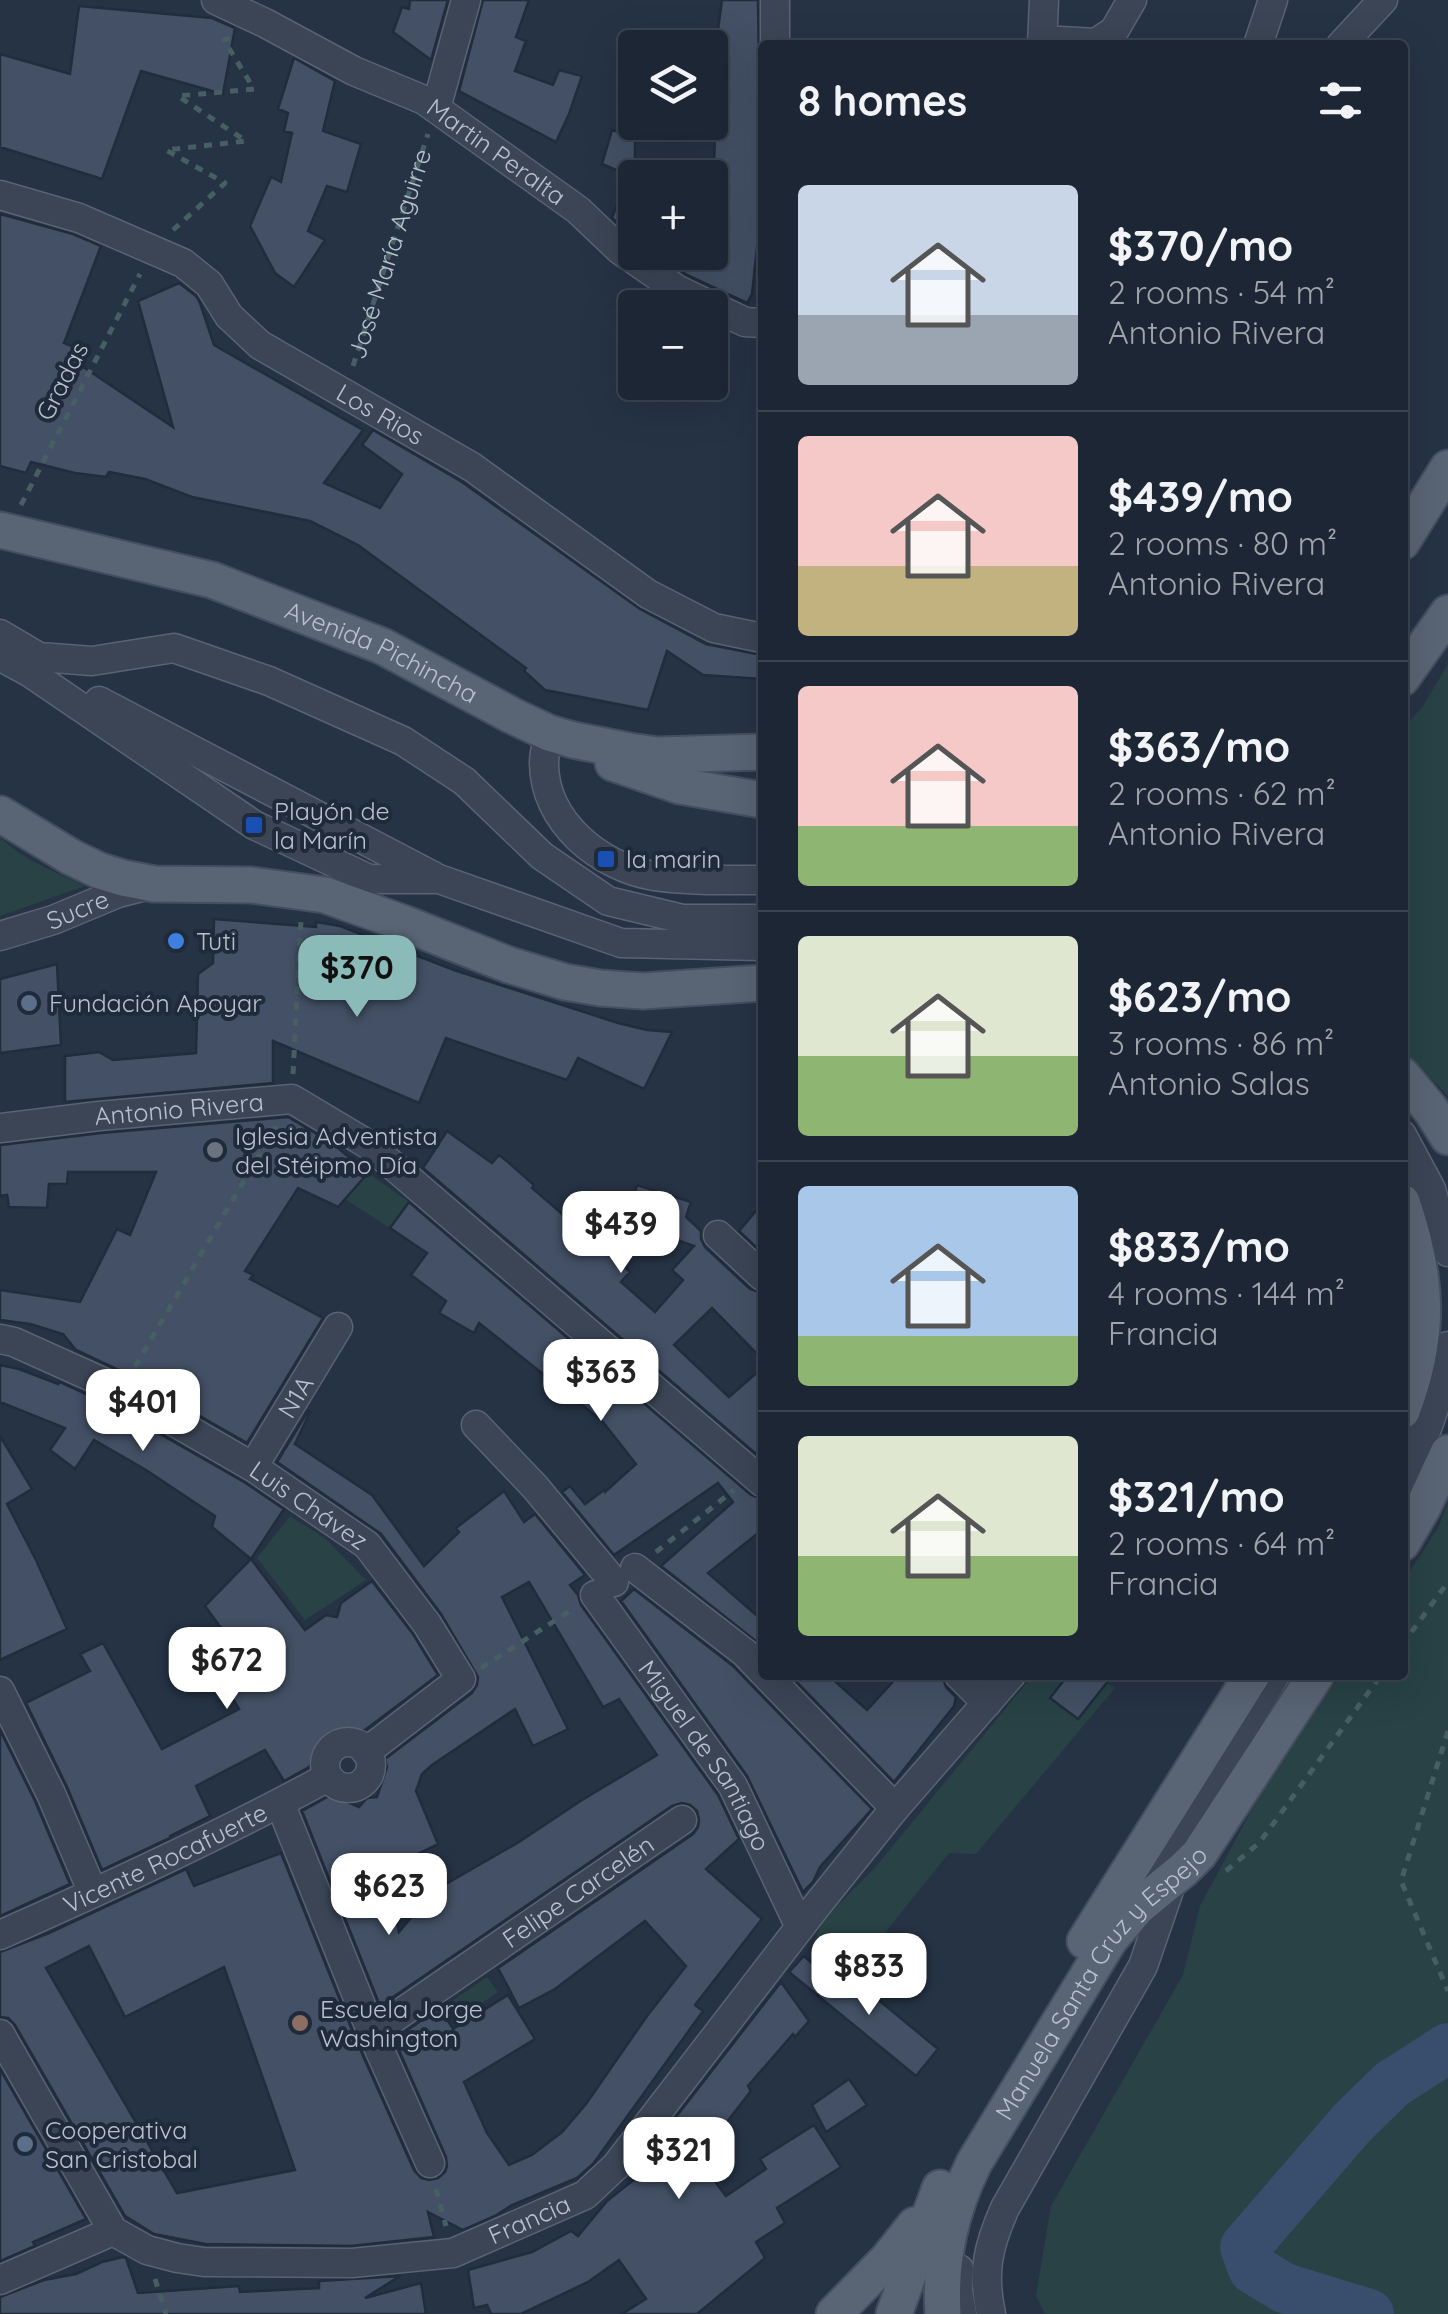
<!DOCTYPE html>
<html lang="en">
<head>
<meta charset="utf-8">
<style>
	:root { --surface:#1c2634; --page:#293240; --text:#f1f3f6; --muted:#a0a5ac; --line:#3a434f; --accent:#8bbbb9 }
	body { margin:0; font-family:Quicksand,sans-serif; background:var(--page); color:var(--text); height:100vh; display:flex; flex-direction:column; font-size:38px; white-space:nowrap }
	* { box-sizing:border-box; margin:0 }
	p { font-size:32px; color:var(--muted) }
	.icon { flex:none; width:55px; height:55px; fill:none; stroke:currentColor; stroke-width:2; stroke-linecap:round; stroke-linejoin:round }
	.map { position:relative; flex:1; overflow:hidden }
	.side { position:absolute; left:758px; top:40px; width:650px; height:1640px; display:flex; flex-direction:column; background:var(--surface); border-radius:10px; box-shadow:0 10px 40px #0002,0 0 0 2px var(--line) }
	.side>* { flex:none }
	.controls { position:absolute; left:618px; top:30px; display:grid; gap:20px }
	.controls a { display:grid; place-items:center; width:110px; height:110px; border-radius:10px; background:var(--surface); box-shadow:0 10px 40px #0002,0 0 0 2px var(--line); font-size:50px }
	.price { position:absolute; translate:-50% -85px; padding:0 22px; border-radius:20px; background:#fff; color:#222; font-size:32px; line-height:65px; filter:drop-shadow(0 2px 5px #0008) }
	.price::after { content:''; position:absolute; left:50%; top:60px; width:30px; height:22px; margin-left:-15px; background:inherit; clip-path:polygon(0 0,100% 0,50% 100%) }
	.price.on { background:var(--accent); color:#111 }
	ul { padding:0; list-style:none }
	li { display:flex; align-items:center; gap:30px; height:250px; padding:0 40px }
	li+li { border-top:2px solid var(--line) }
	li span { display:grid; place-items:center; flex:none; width:280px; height:200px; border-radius:10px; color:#555 }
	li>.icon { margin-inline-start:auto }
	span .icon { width:120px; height:120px; fill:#fffc; stroke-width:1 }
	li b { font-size:42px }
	h2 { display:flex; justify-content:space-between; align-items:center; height:120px; padding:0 40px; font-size:42px }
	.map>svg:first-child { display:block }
	.green { fill:#284246 }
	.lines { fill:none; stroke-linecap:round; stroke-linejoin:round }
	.river { stroke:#394d6d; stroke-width:50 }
	.building { fill:#435065; stroke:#212c3c; stroke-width:2.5; fill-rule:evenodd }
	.minor-casing { stroke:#596372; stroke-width:31 }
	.major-casing { stroke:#444e5e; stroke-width:39 }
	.path { stroke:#475f62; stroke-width:5; stroke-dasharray:8 8; stroke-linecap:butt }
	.minor { stroke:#3b4555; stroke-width:28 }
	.major { stroke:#596474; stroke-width:35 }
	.transit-dot { fill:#1a4fb4; stroke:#1f2a3a; stroke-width:4 }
	.shop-dot { fill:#3f7fe0; stroke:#1f2a3a; stroke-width:4 }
	.service-dot { fill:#5c6f8a; stroke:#1f2a3a; stroke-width:4 }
	.worship-dot { fill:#6b7280; stroke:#1f2a3a; stroke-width:4 }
	.education-dot { fill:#8d6e63; stroke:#1f2a3a; stroke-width:4 }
	.labels { text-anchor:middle; stroke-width:8; stroke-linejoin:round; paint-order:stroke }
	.street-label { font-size:25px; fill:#b9c0ce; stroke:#1f2a3a }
	.poi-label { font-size:25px; fill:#b9c0ce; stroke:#1f2a3a; text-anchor:start }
</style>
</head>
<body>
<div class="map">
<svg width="1448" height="2314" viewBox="0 0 1448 2314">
	<rect width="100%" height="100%" fill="#263345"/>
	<path class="green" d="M1448,664V1096L1403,1050L1402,731L1425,703Z
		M0,837C23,860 56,872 85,886L0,916Z
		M368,1173L409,1202L390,1228L345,1199Z
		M1448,1503V2314H1045L1036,2296L1051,2206L1183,1975L1200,1906L1259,1796L1340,1675H1402L1403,1582L1438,1528Z
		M290,1516L326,1539L366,1580L305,1620L257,1558Z
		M1033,1675H1068L1051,1698L1078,1719L1107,1682L1115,1688L976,1854L949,1853L850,1976L812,1946L823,1920L873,1870Z
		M487,1977L498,1992L460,2019L449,2003Z"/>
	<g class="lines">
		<path class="river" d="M1369,2314L1284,2288L1253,2269L1245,2247L1353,2122L1392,2084L1448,2048"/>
	</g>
	<path class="building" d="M410,0H448L431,60L393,32L402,7L409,9Z
		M483,0H529L516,37L526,41L515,71L553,85L559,70L582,76L569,114L556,142L459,91Z
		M722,0H758L761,211L752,294L747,303L687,275L654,252H710V195L714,164L716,107H710V61L711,51H715Z
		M79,6L212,18L235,28L223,94L141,71L102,179L0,147V54L70,74Z
		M294,58L335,81L323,131L361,144L347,192L327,186L308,231L325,240L294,287L275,273L250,226L271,177L281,182L292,133L284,131L288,113L278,109Z
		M612,130L635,137V239L612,218L628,175L602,164Z
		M0,214L73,234L101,246L64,343L85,351L79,364L173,427L138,301L179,283L196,296L200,303L214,345L363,430L324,483L380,508L402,474L362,445L373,430L462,482L640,609L706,644L762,655V679L703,675L667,651L648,710L545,690L524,671L526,668L358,545L310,521L192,497L145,479L109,472L106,477L75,473L31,462L26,473L0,466Z
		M214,919L316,927V922L340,926L454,970L618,1023L647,1030L672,1032L644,1089L578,1058L567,1080L446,1038L419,1103L273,1041V1083L65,1102V1056L99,1052L113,1060L196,1053L198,974L213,963Z
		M57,964L61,1045L0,1053V979Z
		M288,1117L332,1143L368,1173L338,1207L298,1188L245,1271L253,1275L250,1279L323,1318L247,1443L123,1372L76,1350L63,1334L30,1324L0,1320V1290L80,1302L117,1229L130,1235L156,1172H68L67,1184H49L47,1208L9,1207L7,1195L0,1196V1145L101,1133Z
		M447,1131L492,1163L499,1155L508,1162L534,1185L532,1188L630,1272L621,1282L655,1312L683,1280L672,1270L694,1246L627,1222L637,1185L691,1202L686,1217L701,1231V1239L705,1247L750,1289L762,1293V1359L712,1308L674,1345L729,1397L762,1368V1449L756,1454L423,1168Z
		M409,1202L751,1495L762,1499V1530L708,1573L762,1620V1646L661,1566L733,1502L718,1483L614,1555L562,1492L570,1486L585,1504L604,1490L605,1492L636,1464L602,1421L479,1323L474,1333L439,1313L446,1301L411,1275L427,1253L390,1228Z
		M762,1204V1253L739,1231Z
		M0,1365L19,1369L58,1384L60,1382L106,1403L244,1482L284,1509L251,1559L212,1527L215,1516L146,1470L94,1440L75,1469L50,1450L65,1428L0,1402Z
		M308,1411L310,1412L295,1444L372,1495L424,1566L459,1532L456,1528L504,1491L524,1522L535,1514L585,1575L570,1585L578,1595L581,1605L718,1795L739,1839L706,1869L762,1919L695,2005L703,2011L593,2164L577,2178L512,2205L495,2216L463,2230L428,2212L434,2237L351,2246L205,2244L154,2234L125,2216L15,2025L8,2018L0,2017V1952L49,1933L186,1869L194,1886L281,1853L356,2040L414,2170L421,2178L429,2180L438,2178L445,2172L447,2166L446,2157L394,2039L440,2008L453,2029L508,1995L535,2039L464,2082L487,2133L509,2165L532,2155L562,2132L586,2104L647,2016L686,1966L645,1921L555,1989L519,2008L498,1968L693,1834L698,1827L699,1820L697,1811L690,1805L682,1803L672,1806L380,2006L302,1811L331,1795L359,1807L367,1798L377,1797L387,1767L385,1759L472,1693L477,1685L478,1677L441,1614L381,1534L277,1462ZM529,1582L603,1707L619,1699L657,1755L582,1800L519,1842L432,1892L399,1932L385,1870L438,1844L416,1791L422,1774L432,1765L515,1709L533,1746L568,1729L502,1597ZM89,1946L125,2017L224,1967L295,2170L177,2193L46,1968Z
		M0,1436L32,1489L7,1504L36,1560L67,1629L0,1660Z
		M251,1559L305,1630L326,1615L337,1617L341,1603L372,1581L413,1634L438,1675L365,1730L339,1732L326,1738L309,1767L284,1781L265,1750L196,1786L210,1816L170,1836V1838L102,1870L67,1787L26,1703L90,1671L80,1654L103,1643L162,1749L239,1709L226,1687L251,1669L205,1606Z
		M634,1589L733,1666L872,1809L820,1867L813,1882L803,1892L747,1776L621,1601Z
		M790,1675H828L867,1710L899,1675H942L946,1687L956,1697L954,1706L894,1782Z
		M1068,1675H1113L1078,1719L1050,1698Z
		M0,1730L35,1801L70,1884L0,1916Z
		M804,1956L830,1979L826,1971L862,2001L869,1992L938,2049L916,2076L789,1972Z
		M781,1982L809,2021L795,2037L793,2034L748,2086L751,2091L698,2159L726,2196L766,2169L760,2159L814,2125L841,2167L777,2208L785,2223L756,2242L765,2258L697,2314H622L646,2299L619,2260L588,2282L521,2314H491L487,2305L474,2308L468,2270L532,2252L571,2231L578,2236L607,2201L694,2132L651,2149Z
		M0,2069L86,2219L33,2242L35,2246L0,2261Z
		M849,2079L867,2105L826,2132L812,2105Z
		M123,2257L126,2258L138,2293L239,2286L240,2292L319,2288V2281L400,2276L365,2298L421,2283L426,2314H0V2297L44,2280L76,2274L102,2262Z"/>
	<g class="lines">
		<g class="minor-casing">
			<g id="minor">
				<path id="s2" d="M216,0L265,23L354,71L424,100L578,210L620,250L678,290L745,322L762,323"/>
				<path d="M775,0V45"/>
				<path d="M1042,40L1096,43L1114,31L1132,0"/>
				<path d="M1042,45L1044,0"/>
				<path d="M1258,45L1273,0"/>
				<path d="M1341,45L1383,0"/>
				<path d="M436,108L466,0"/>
				<path id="s3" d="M0,195L79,218L183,263L209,284L229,316L260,345L472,467L648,594L714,628L762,638"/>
				<path d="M0,634L39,657L92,661L174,648L269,681L403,741L464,781L542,856L608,901L683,919H762"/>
				<path d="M3,658L29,672L254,825L369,879H439L621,943L762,946"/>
				<path d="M99,701L433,876"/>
				<path d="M549,733C547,743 544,753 544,763C544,822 600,867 654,876C688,881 728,880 762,880"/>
				<path id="s4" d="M0,936L53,920L118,893L150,885"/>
				<path id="s5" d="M0,1128L99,1116L292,1099L369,1145L762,1482"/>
				<path d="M1402,1135L1431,1189L1448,1252"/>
				<path d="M1402,1165L1426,1224"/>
				<path d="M718,1235L762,1276"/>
				<path id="s6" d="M0,1339L14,1342L114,1387L253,1467L367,1545L427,1624L461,1679L366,1752"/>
				<path d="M476,1425L535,1487L614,1582"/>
				<path d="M1402,1450L1413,1427L1423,1389"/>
				<path id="s7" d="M253,1467L338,1327"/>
				<path d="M1402,1484C1425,1440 1442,1394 1448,1346"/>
				<path d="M635,1568L745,1653L762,1671"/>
				<path id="s8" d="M595,1595L733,1786L800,1927"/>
				<path d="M766,1675L895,1808"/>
				<path d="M959,1675L987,1703"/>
				<path d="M0,1691L51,1794L93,1893"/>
				<circle cx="348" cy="1765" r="23"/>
				<path d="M280,1803L372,2033L430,2163"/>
				<path d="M1146,1893L1275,1675"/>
				<path id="s9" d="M0,1935C111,1886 222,1835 328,1777"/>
				<path id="s10" d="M372,2033L682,1820"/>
				<path d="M0,2034L113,2231"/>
				<path id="s11" d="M113,2231L147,2250L177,2258L204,2262L352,2263L453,2253L585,2195L616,2166L814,1909L895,1808L1011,1675"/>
				<path d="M959,2269L958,2291L962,2314"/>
				<path d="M0,2280L113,2231"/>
				<path d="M991,2314C982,2272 988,2246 1005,2208L1143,1966L1174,1876"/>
			</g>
		</g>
		<g class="major-casing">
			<g id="major">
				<path id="s12" d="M0,530L212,580L382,646L511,715L549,733L573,740L629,751L658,755L762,752"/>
				<path d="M1402,542L1448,468"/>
				<path d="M1402,678L1448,613"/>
				<path d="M613,763L680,786L762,800"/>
				<path d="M0,814L71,857L100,871L123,878L154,884L251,885L325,895L403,923L509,965L565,982L600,988L643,991L762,983"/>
				<path d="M1402,1075L1431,1110L1448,1137"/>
				<path d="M1402,1202C1428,1278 1431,1335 1402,1411"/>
				<path d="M1402,1543L1423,1507L1448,1453"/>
				<path d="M1085,1941L1252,1675"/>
				<path d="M834,2314L888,2259L915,2225"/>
				<path d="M894,2314L940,2188"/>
				<path id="s13" d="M943,2314C940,2259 950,2212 974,2163L1110,1939L1138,1907L1184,1869L1199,1854L1316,1675"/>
			</g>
		</g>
		<g class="path">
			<path d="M173,230L225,183L166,150L246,141L178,96L254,89L224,40L230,38"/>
			<path id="s1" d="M353,366L428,134"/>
			<path d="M21,505L140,274"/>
			<path d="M293,1074L301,920"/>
			<path d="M135,1367L276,1126"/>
			<path d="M656,1552L734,1490"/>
			<path d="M1402,1645L1448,1582"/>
			<path d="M481,1668L573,1609"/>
			<path d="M1448,1731L1401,1881L1448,1991"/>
			<path d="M1226,1871L1260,1842L1381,1675"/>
			<path d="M436,2189L446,2226"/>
			<path d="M155,2279L166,2314"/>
		</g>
		<use href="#minor" class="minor"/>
		<use href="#major" class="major"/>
	</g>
	<g class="transit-dot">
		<rect x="244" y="815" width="20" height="20" rx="5"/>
		<rect x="596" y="849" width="20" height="20" rx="5"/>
	</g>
	<circle class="shop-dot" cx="176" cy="941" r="10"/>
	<g class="service-dot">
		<circle cx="29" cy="1003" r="10"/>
		<circle cx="25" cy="2144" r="10"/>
	</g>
	<circle class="worship-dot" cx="215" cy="1150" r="10"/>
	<circle class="education-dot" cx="300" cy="2023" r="10"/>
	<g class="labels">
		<g class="street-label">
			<text dy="9" stroke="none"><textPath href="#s2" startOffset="320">Martin Peralta</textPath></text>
			<text dy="9" stroke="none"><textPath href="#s1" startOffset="118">José María Aguirre</textPath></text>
			<text transform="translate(62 381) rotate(-63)" y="9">Gradas</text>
			<text dy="9" stroke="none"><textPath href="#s3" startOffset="448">Los Rios</textPath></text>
			<text dy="9" stroke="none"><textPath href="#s12" startOffset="402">Avenida Pichincha</textPath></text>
			<text dy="9" stroke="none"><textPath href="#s4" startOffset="82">Sucre</textPath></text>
			<text dy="9" stroke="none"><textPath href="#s5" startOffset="180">Antonio Rivera</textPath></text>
			<text dy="9" stroke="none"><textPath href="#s7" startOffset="82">N1A</textPath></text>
			<text dy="9" stroke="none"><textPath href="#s6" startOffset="352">Luis Chávez</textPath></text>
			<text dy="9" stroke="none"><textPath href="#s8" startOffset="195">Miguel de Santiago</textPath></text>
			<text dy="9" stroke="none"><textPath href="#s9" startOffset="182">Vicente Rocafuerte</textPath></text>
			<text dy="9" stroke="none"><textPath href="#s10" startOffset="250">Felipe Carcelén</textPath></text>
			<text dy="9" stroke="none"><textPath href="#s13" startOffset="378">Manuela Santa Cruz y Espejo</textPath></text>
			<text dy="9" stroke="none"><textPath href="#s11" startOffset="430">Francia</textPath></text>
		</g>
		<g class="poi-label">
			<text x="274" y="820">Playón de<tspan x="274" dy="29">la Marín</tspan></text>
			<text x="626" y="868">la marin</text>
			<text x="196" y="950">Tuti</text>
			<text x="49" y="1012">Fundación Apoyar</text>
			<text x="235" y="1145">Iglesia Adventista<tspan x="235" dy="29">del Stéipmo Día</tspan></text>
			<text x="320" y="2018">Escuela Jorge<tspan x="320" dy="29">Washington</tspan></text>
			<text x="45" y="2139">Cooperativa<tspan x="45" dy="29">San Cristobal</tspan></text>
		</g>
	</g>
</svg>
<div class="controls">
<a><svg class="icon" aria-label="layers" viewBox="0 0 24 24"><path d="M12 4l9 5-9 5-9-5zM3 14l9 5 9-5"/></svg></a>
<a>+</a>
<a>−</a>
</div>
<b class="price on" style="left:357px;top:1020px">$370</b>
<b class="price" style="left:621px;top:1276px">$439</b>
<b class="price" style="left:601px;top:1424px">$363</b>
<b class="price" style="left:143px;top:1454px">$401</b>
<b class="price" style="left:227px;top:1712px">$672</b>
<b class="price" style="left:389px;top:1938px">$623</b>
<b class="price" style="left:869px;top:2018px">$833</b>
<b class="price" style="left:679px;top:2202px">$321</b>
<section class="side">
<h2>8 homes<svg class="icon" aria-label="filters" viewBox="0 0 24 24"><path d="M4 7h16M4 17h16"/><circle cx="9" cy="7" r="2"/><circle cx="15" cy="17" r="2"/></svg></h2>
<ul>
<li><span style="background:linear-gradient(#c9d6e8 65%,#9aa5b1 0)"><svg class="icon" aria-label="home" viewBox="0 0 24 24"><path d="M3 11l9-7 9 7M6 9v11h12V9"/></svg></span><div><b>$370/mo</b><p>2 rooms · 54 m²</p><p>Antonio Rivera</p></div></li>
<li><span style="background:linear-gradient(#f6c9c9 65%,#c2b280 0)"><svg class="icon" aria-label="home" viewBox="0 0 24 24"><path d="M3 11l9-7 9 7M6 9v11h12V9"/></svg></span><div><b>$439/mo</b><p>2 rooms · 80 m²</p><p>Antonio Rivera</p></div></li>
<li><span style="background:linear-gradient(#f6c9c9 70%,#8fb573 0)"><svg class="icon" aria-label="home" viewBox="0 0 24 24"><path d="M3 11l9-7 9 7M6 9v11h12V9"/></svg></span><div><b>$363/mo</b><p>2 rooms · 62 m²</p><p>Antonio Rivera</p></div></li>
<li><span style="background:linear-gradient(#dfe7d0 60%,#8fb573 0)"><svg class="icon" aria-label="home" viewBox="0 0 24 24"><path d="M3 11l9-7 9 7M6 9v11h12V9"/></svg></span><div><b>$623/mo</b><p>3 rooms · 86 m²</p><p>Antonio Salas</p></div></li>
<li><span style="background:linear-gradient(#a9c7e8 75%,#8fb573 0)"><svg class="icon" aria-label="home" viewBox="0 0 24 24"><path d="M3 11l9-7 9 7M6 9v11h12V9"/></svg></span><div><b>$833/mo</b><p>4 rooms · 144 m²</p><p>Francia</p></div></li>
<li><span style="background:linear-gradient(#dfe7d0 60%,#8fb573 0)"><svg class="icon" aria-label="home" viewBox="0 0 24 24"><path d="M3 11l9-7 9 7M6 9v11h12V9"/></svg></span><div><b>$321/mo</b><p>2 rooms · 64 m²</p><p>Francia</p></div></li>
</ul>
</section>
</div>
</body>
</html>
